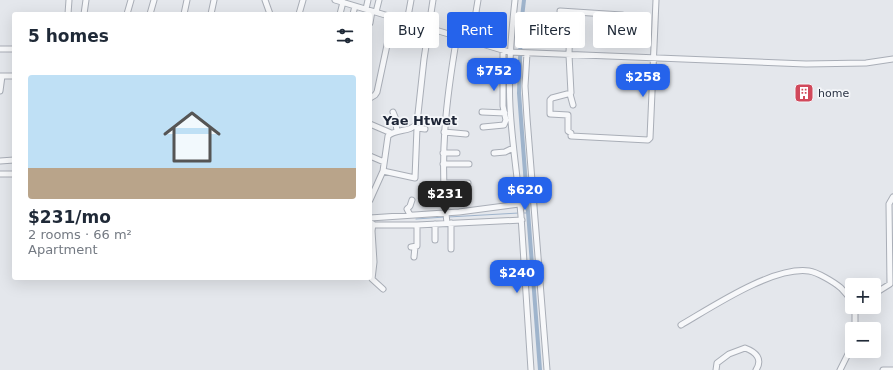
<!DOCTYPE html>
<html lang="en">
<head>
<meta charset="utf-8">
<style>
	:root { --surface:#fff; --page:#f2f2f3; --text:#1f2937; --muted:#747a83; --accent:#2563eb }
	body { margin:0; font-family:"DejaVu Sans",sans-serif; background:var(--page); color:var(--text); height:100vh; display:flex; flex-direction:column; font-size:15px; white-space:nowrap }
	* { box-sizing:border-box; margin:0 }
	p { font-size:13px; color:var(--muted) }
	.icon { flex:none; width:22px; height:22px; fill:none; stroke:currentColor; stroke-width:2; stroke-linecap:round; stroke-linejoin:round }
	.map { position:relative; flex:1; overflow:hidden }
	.side { position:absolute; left:12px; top:12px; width:360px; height:268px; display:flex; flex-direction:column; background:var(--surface); border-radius:4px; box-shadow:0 4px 16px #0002 }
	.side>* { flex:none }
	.banner { position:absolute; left:384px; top:12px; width:380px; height:36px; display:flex; gap:8px }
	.controls { position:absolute; left:845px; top:278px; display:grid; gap:8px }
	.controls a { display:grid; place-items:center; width:36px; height:36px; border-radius:4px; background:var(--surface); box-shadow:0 4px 16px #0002; font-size:20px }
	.price { position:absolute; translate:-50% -34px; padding:0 9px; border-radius:8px; background:var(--accent); color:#fff; font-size:13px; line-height:26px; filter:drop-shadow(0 1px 2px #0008) }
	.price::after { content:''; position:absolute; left:50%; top:24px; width:12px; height:9px; margin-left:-6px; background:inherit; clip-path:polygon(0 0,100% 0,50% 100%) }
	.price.current { background:#222; color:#fff }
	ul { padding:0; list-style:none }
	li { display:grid; align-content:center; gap:8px; height:212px; padding:0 16px }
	li span { display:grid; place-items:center; height:124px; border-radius:4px; color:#555 }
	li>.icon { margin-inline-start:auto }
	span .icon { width:72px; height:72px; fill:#fffc; stroke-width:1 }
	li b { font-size:17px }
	h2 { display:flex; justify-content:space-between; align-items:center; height:48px; padding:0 16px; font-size:17px }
	.pill { padding:0 14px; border-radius:4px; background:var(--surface); box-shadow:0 4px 16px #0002; font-size:14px; line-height:36px }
	.pill.current { background:var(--accent); color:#fff }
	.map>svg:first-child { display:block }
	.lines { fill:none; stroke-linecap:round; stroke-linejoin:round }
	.stream { stroke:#9fb4cc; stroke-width:1 }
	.canal { stroke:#9fb4cc; stroke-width:4 }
	.minor-casing { stroke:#a9aeb7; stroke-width:7 }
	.minor { stroke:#f7f8fa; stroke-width:5 }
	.labels { text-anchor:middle; stroke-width:3.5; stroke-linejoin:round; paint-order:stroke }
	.poi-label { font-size:11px; fill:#2b3445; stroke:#f4f6f9; text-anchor:start }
	.quarter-label { font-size:13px; font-weight:bold; fill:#1d2536; stroke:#f4f6f9 }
</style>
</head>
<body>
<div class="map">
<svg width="893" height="370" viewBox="0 0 893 370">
	<rect width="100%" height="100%" fill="#e4e7ec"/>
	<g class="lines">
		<path class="stream" d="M522,213H528
			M448,217L519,213
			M416,219L445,217"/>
		<path class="canal" d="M524,0L521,26L519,93L540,370"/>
		<g class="minor-casing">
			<path id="minor" d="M265,0L270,14
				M335,0L509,52L806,64L866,63L893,59
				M478,0L476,12L480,21L481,44
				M515,0C511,36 508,71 510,107C512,144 518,180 521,216L531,370
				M366,9L368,0
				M560,11L622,15V38
				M376,12L379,0
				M570,12L569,55L571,93L552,98L550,100V114L568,115V131L571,133V136L648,140L650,138L656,0
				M68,14L69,0
				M84,14L86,0
				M127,14L131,0
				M150,14L154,0
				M184,14L187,0
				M211,14L214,0
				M299,14L303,0
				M340,14L343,2
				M353,14L355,6
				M407,22L411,0
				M370,23L372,11
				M0,49H14
				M527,53L525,86L527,118L547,370
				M0,76H14
				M0,91L2,76
				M570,94L573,105
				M370,98L375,95L377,92L393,17
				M393,112L395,117L397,131
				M482,112L505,113
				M370,124L391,133
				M483,127L504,125L506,120L503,106V50
				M417,128L425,129
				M444,132L466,134
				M443,153H457
				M494,153L505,152L513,148
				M370,156L384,162
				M0,161L14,160
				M443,164H469
				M383,171L415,178L417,128L415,126
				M0,174H14
				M444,183H468
				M370,200L383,171L388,136C396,128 411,133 417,123L424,59L433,0
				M410,215L407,209L410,206L412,200
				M370,218L459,212L519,204
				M371,223L373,224L372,231L374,262L372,279L383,289
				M447,223C439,159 446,100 457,36
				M435,224V240
				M370,225H417L522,220
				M411,247L417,246V225
				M451,249V223
				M414,257L415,247
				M874,294L890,284L889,204L893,197
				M855,307V329
				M681,325C712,307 773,266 809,271C817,272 834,282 841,288C845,292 849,297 852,302
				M716,370L717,363L729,354L745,348C756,352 763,359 756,370
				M840,370L852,346
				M883,370H893"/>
		</g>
		<use href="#minor" class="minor"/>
	</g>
	<defs>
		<g id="building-square" transform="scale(1)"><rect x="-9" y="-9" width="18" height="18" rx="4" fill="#d1495b" stroke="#f4f6f9"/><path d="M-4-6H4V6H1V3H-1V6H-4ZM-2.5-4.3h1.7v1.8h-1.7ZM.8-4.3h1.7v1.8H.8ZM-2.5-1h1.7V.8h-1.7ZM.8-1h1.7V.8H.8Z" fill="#fff"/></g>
	</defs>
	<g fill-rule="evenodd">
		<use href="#building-square" x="804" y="93"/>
	</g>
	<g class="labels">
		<g class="poi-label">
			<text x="818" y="97">home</text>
		</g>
		<g class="quarter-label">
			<text x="420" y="125">Yae Htwet</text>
		</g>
	</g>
</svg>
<div class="controls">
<a>+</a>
<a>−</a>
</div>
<b class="price" style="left:494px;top:92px">$752</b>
<b class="price" style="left:643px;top:98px">$258</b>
<b class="price" style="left:525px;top:211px">$620</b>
<b class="price current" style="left:445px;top:215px">$231</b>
<b class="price" style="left:517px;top:294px">$240</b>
<div class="banner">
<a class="pill">Buy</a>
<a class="pill current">Rent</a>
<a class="pill">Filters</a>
<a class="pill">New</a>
</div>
<section class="side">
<h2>5 homes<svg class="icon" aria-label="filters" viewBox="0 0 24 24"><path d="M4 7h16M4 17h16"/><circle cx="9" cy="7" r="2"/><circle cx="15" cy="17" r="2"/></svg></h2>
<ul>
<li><span style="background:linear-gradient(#bfe0f5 75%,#b9a48a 0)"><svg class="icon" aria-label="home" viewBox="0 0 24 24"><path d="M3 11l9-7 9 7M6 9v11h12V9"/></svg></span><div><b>$231/mo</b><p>2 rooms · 66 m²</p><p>Apartment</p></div></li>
</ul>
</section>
</div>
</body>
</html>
